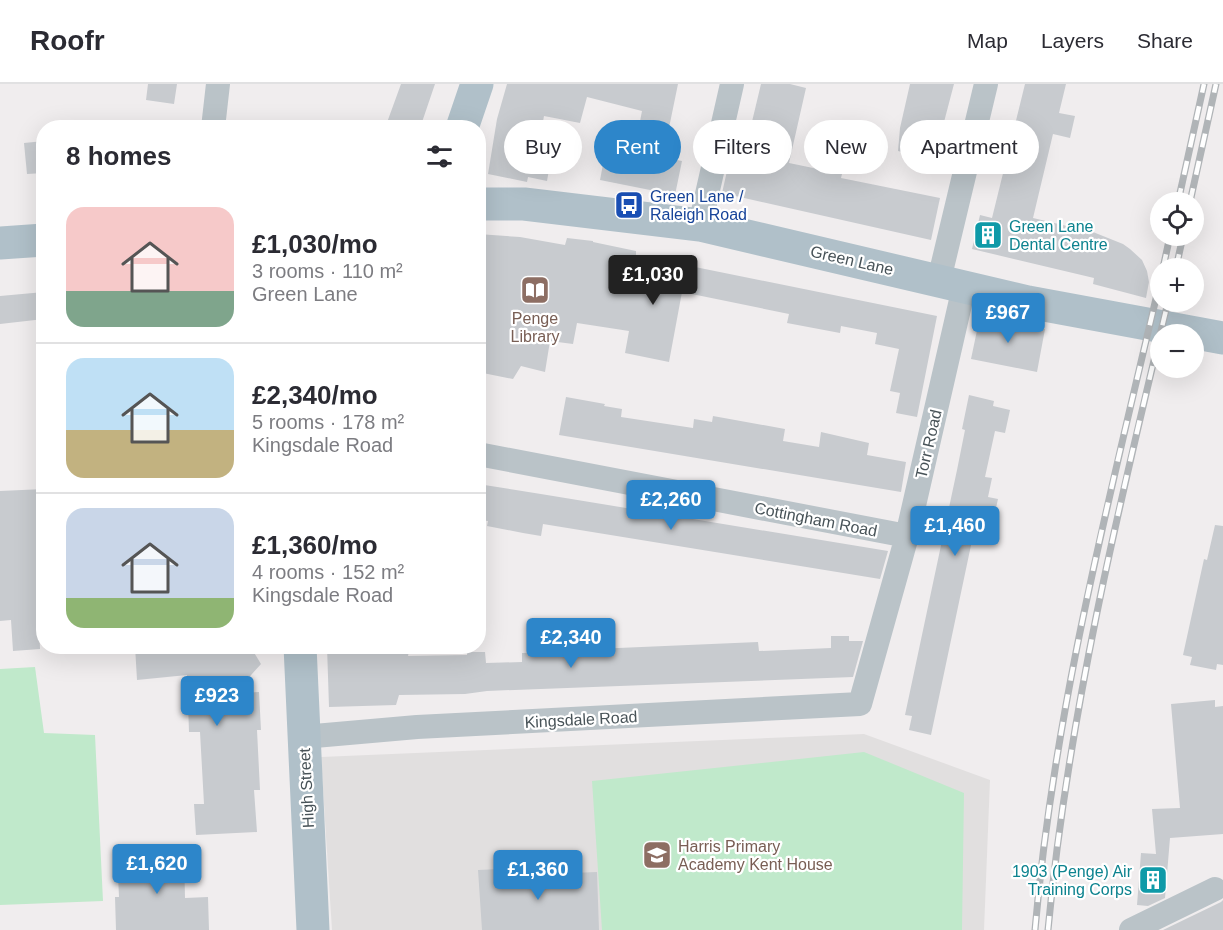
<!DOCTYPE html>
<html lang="en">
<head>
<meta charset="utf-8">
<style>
	:root { --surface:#fff; --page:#f2f2f3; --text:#2b2b33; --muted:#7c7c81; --line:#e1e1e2; --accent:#2d86ca }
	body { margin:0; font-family:Arial,sans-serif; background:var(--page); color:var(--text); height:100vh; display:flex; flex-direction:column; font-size:22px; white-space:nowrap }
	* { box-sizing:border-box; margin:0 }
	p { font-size:20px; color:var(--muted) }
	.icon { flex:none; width:33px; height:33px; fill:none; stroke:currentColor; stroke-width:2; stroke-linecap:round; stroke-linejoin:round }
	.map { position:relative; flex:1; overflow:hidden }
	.sheet { position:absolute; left:36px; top:36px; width:450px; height:534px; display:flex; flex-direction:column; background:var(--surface); border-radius:24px; box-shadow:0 6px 24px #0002 }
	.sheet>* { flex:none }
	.hud { position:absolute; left:504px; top:36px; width:570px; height:54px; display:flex; gap:12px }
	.controls { position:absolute; left:1150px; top:108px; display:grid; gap:12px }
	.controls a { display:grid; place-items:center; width:54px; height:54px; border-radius:50%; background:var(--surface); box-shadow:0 6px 24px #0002; font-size:30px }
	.price { position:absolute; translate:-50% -51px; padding:0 14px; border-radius:6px; background:var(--accent); color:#fff; font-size:20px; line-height:39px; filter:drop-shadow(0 2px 3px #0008) }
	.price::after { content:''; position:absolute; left:50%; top:36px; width:18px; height:14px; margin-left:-9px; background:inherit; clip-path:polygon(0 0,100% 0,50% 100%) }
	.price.current { background:#222; color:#fff }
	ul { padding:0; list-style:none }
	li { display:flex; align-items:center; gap:18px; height:150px; padding:0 30px }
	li+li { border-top:2px solid var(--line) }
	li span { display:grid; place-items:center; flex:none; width:168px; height:120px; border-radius:18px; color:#555 }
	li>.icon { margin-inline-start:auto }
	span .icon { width:72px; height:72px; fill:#fffc; stroke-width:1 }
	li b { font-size:26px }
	h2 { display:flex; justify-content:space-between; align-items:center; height:72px; padding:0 30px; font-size:26px }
	.tag { padding:0 21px; border-radius:27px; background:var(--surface); box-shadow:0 6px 24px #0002; font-size:21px; line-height:54px }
	.tag.current { background:var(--accent); color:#fff }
	header { display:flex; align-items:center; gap:36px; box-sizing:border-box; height:84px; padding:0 30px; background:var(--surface); border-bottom:2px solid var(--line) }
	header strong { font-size:28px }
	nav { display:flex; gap:33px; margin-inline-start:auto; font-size:21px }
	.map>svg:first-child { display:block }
	.education { fill:#e1dfdf }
	.green { fill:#c0e9cb }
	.building { fill:#c8cbcf }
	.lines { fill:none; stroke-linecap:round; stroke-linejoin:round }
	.minor { stroke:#bac3c8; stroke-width:24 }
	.primary { stroke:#b0c0c9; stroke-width:33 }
	.rail-casing { stroke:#b0b4b7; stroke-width:7 }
	.rail { stroke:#fff; stroke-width:4.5; stroke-dasharray:14; stroke-linecap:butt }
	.labels { text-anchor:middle; stroke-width:4.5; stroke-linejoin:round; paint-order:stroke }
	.transit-label { font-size:16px; fill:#164399; stroke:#fff; text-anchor:start }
	.culture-label { font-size:16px; fill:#0d838f; stroke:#fff; text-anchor:start }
	.street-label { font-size:16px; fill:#485358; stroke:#fff }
	.education-label { font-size:16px; fill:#785e54; stroke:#fff }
</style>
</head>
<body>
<header>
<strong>Roofr</strong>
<nav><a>Map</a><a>Layers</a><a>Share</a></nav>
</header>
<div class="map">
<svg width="1223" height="846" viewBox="0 0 1223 846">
	<rect width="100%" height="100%" fill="#f0edee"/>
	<path class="education" d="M864,650L990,696L984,846H332L321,673Z"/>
	<path class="green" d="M35,583L44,649L95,651L103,817L0,821V585Z
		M864,668L964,709L962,846H602L592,697Z"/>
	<path class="building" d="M148,0H177L174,20L146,16Z
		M401,0H435L420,44H385Z
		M507,0H678L663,73L682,77L675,111L600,96L604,75L623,78L625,67L634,68L642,27L587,13L580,39L544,32L536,77L550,80L547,97L528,93L527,98L488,90L497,35Z
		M761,0H790L806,4L789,79L842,90L841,94L940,114L931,156L722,109L737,43L750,46Z
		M910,0H954L934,76L898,67L900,44Z
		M1025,0H1066L1059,29L1075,32L1070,54L1053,50L1033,134L1093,148L1123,160L1130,165L1142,176L1147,187L1149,198L1146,214L1093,200L1094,194L972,165L980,131L992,134Z
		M44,57V89L27,90L24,59Z
		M478,150L520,153L565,161L567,154L593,157V158L636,167V171L937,232L917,333L896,329L900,309L890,307L899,265L875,260L877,249L841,242L840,249L787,239L789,230L682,208L669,278L625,269L629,247L577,239L573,260L550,257L545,288L521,282L513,295L478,288Z
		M44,208V235L0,240V212Z
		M980,232L1045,245L1037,288L971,275Z
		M969,311L994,317L993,322L1010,326L1005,349L995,347L985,393L992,394L988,413L998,415L994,433L986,432L983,449L974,447L931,651L909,646L912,632L905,631L957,386L965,346L962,345Z
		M566,313L605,320L604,322L622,325L621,333L693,344L694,335L712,338L713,332L785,345L783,357L819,363L821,348L869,359L867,371L906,378L901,408L559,351Z
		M478,400L547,411L888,467L880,495L543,440L541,452L523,449L487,442L488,437L478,436Z
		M44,405V535L39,536L40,565L13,567L11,536L0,537V407Z
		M1215,441L1223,442V581L1217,580L1216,586L1190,581L1192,573L1183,571L1204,475L1207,476Z
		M831,552H849V557H863L853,593L487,607L465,610L399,611L396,621L329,623L327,562H410L408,572L467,571V568H485L486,579L522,578V569L576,568V562L595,561V565L758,558L759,567L831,564Z
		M135,562H250L261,580L235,609L259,608L261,646H257L260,706H254L257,748L196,751L194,720H204L200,648H189L187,591L137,596Z
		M1215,616V623L1223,622V750L1170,754L1165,814L1148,822L1137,821L1141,769L1156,770L1152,725L1180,724L1171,620Z
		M184,768L185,814L208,813L209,846H116L115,813H119L117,770Z
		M523,784V791L597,788L599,846H482L478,786Z
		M1223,816V846H1163L1221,818Z"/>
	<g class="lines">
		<path class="minor" d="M213,44L218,0
			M700,141L732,0
			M939,196L986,0
			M478,370L907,452
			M303,653L417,643L860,620L907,452L964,203
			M1131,846L1215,805"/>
		<path class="primary" d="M462,44L477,0
			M478,120H524L700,141L1028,218L1223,254
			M0,159L44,156
			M300,562L313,846"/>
		<g class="rail-casing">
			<path id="rail" d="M1178,118L1204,0
				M1190,118L1216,0
				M1163,184L1170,152
				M1176,184L1183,152
				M1035,846C1054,625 1111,408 1161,193
				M1048,846C1068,633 1118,425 1168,218"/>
		</g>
		<use href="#rail" class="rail"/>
	</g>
	<defs>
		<g id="bus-square" transform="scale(1.5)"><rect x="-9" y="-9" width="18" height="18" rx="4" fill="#1a4fb4" stroke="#fff"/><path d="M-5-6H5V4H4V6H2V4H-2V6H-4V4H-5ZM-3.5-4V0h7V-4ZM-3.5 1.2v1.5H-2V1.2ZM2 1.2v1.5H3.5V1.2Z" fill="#fff"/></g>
		<g id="building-square" transform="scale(1.5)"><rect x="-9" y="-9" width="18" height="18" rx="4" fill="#0f9aa8" stroke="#fff"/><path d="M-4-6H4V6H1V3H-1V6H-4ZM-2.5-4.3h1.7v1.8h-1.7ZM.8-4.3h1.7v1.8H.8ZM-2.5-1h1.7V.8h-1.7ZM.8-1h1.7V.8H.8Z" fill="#fff"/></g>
		<g id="library-square" transform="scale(1.5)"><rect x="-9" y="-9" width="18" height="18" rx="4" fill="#8d6e63" stroke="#fff"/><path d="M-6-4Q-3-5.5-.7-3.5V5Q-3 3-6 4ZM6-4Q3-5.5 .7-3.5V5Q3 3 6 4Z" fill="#fff"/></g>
		<g id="school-square" transform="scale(1.5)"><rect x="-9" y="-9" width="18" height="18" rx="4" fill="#8d6e63" stroke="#fff"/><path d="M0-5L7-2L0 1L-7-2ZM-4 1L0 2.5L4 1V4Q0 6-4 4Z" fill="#fff"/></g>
	</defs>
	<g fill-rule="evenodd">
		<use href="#bus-square" x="629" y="121"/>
		<use href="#building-square" x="988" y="151"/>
		<use href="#library-square" x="535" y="206"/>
		<use href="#school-square" x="657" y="771"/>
		<use href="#building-square" x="1153" y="796"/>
	</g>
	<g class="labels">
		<g class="transit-label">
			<text x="650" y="118">Green Lane /<tspan x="650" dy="18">Raleigh Road</tspan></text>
		</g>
		<g class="culture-label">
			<text x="1009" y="148">Green Lane<tspan x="1009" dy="18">Dental Centre</tspan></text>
			<text x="1132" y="793" text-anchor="end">1903 (Penge) Air<tspan x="1132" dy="18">Training Corps</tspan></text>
		</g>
		<g class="street-label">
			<text transform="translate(852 176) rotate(13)" y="6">Green Lane</text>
			<text transform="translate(928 360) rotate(-77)" y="6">Torr Road</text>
			<text transform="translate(816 435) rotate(11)" y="6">Cottingham Road</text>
			<text transform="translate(581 635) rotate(-3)" y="6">Kingsdale Road</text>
			<text transform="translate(306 704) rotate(-93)" y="6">High Street</text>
		</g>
		<g class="education-label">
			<text x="535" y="240">Penge<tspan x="535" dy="18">Library</tspan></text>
			<text x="678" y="768" text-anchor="start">Harris Primary<tspan x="678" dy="18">Academy Kent House</tspan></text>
		</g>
	</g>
</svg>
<div class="controls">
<a><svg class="icon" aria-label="locate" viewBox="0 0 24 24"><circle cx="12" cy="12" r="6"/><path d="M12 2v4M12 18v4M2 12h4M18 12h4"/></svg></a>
<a>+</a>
<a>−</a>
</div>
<b class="price current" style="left:653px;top:222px">£1,030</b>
<b class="price" style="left:1008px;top:260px">£967</b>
<b class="price" style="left:671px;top:447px">£2,260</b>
<b class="price" style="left:955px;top:473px">£1,460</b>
<b class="price" style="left:571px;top:585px">£2,340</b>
<b class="price" style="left:217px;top:643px">£923</b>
<b class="price" style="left:157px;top:811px">£1,620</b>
<b class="price" style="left:538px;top:817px">£1,360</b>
<div class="hud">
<a class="tag">Buy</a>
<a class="tag current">Rent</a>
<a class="tag">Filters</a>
<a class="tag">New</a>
<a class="tag">Apartment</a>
</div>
<section class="sheet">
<h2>8 homes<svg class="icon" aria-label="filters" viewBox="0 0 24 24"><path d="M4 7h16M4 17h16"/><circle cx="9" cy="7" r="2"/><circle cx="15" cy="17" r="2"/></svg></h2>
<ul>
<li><span style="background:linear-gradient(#f6c9c9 70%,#7fa58c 0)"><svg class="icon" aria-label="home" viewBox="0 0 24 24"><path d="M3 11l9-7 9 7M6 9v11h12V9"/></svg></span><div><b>£1,030/mo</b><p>3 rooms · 110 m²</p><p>Green Lane</p></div></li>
<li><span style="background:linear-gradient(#bfe0f5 60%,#c2b280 0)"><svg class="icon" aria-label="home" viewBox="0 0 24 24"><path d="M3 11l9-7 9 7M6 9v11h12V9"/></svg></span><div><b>£2,340/mo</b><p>5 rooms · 178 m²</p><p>Kingsdale Road</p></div></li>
<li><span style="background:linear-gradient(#c9d6e8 75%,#8fb573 0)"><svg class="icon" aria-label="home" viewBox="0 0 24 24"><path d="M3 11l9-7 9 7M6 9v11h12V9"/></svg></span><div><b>£1,360/mo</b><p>4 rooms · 152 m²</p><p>Kingsdale Road</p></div></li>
</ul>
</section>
</div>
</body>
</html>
